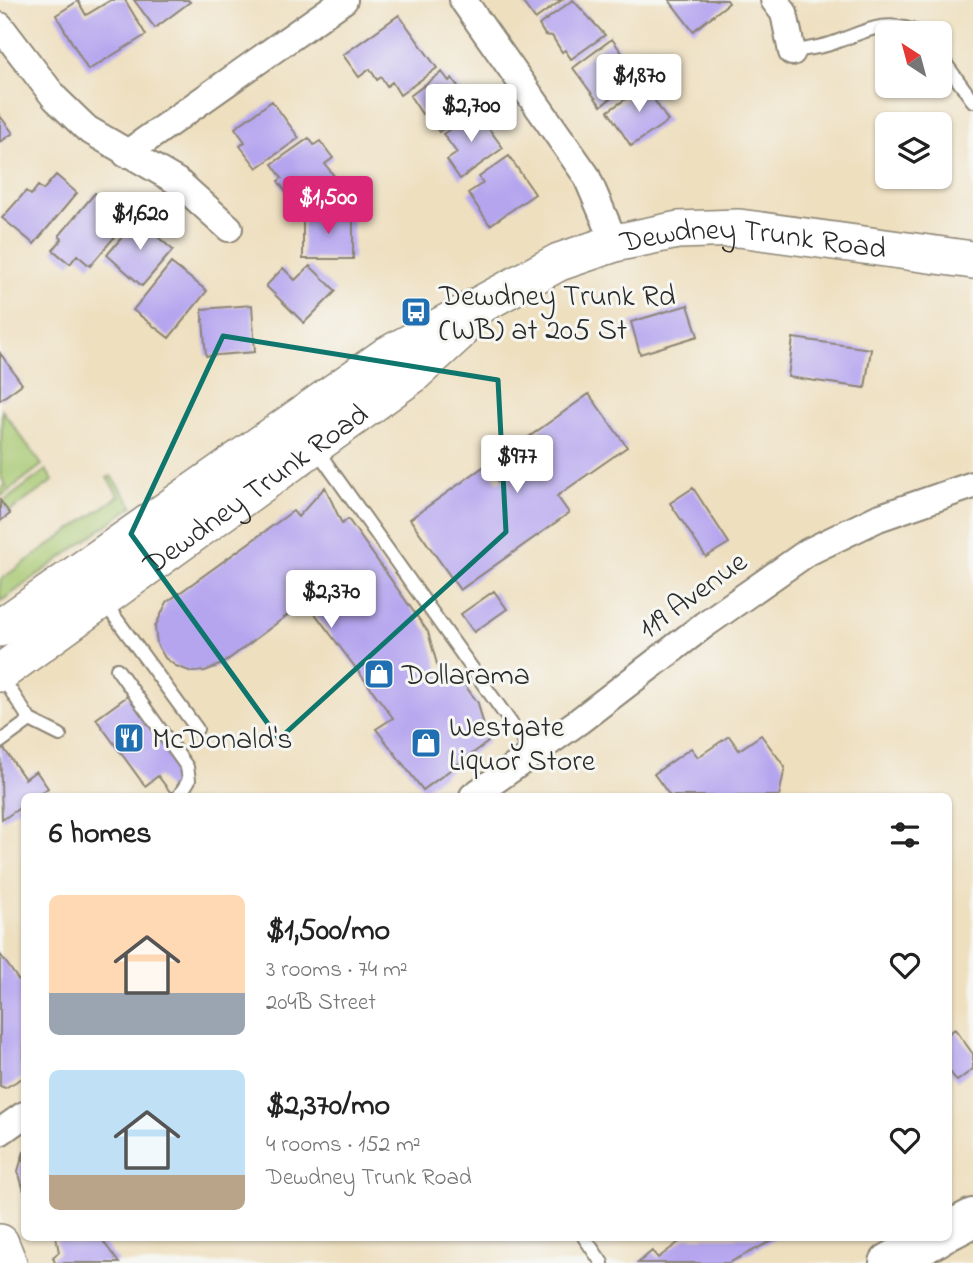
<!DOCTYPE html>
<html lang="en">
<head>
<meta charset="utf-8">
<style>
	:root { --surface:#fff; --page:#f6f6f6; --text:#222; --muted:#767676; --accent:#db2777 }
	body { margin:0; font-family:"Indie Flower",sans-serif; background:var(--page); color:var(--text); height:100vh; display:flex; flex-direction:column; font-size:26px; white-space:nowrap }
	* { box-sizing:border-box; margin:0 }
	p { font-size:23px; color:var(--muted) }
	.icon { flex:none; width:38px; height:38px; fill:none; stroke:currentColor; stroke-width:2; stroke-linecap:round; stroke-linejoin:round }
	.map { position:relative; flex:1; overflow:hidden }
	.side { position:absolute; left:21px; top:793px; width:931px; height:448px; display:flex; flex-direction:column; background:var(--surface); border-radius:10px; box-shadow:0 2px 5px #0004 }
	.side>* { flex:none }
	.needle { width:46px; rotate:324deg }
	.tools { position:absolute; left:875px; top:21px; display:grid; gap:14px }
	.tools a { display:grid; place-items:center; width:77px; height:77px; border-radius:10px; background:var(--surface); box-shadow:0 2px 5px #0004; font-size:35px }
	.price { position:absolute; translate:-50% -60px; padding:0 16px; border-radius:7px; background:#fff; color:#222; font-size:23px; line-height:46px; filter:drop-shadow(0 2px 4px #0008) }
	.price::after { content:''; position:absolute; left:50%; top:42px; width:21px; height:16px; margin-left:-10px; background:inherit; clip-path:polygon(0 0,100% 0,50% 100%) }
	.price.selected { background:var(--accent); color:#fff }
	ul { padding:0; list-style:none }
	li { display:flex; align-items:center; gap:21px; height:175px; padding:0 28px }
	li span { display:grid; place-items:center; flex:none; width:196px; height:140px; border-radius:10px; color:#555 }
	li>.icon { margin-inline-start:auto }
	span .icon { width:84px; height:84px; fill:#fffc; stroke-width:1 }
	li b { font-size:30px }
	h2 { display:flex; justify-content:space-between; align-items:center; height:84px; padding:0 28px; font-size:30px }
	.map>svg:first-child { display:block }
	.green { fill:#a7c871; stroke:#697a4e; stroke-width:2 }
	.building { fill:#b5a5ef }
	.lines { fill:none; stroke-linecap:round; stroke-linejoin:round }
	.service-casing { stroke:#8c8575; stroke-width:16 }
	.minor-casing { stroke:#8c8575; stroke-width:30 }
	.secondary-casing { stroke:#8c8575; stroke-width:40 }
	.trunk-casing { stroke:#8c8575; stroke-width:42 }
	.service { stroke:#fff; stroke-width:12 }
	.minor { stroke:#fff; stroke-width:26 }
	.secondary { stroke:#fff; stroke-width:37 }
	.trunk { stroke:#fff; stroke-width:38 }
	.marked { fill:none; stroke:#0f766e; stroke-width:5; stroke-linejoin:round }
	.labels { text-anchor:middle; stroke-width:6; stroke-linejoin:round; paint-order:stroke }
	.street-label { font-size:30px; fill:#2b2b2b; stroke:#f6f6f2 }
	.poi-label { font-size:30px; fill:#2b2b2b; stroke:#f6f6f2; text-anchor:start }
</style>
</head>
<body>
<div class="map">
<svg width="973" height="1263" viewBox="0 0 973 1263">
	<rect width="100%" height="100%" fill="#f6f6f2"/>
	<filter id="ink" filterUnits="userSpaceOnUse"><feTurbulence type="fractalNoise" baseFrequency=".0143" numOctaves="2"/><feDisplacementMap in="SourceGraphic" scale="14" xChannelSelector="R" yChannelSelector="G"/><feConvolveMatrix kernelMatrix="1 2 1 2 8 2 1 2 1" color-interpolation-filters="sRGB"/></filter>
	<filter id="wash" filterUnits="userSpaceOnUse"><feTurbulence type="fractalNoise" baseFrequency=".00686" numOctaves="4" result="noise"/><feDisplacementMap in="SourceGraphic" scale="28" xChannelSelector="R" yChannelSelector="G"/><feGaussianBlur stdDeviation="1.57" result="paint"/><feColorMatrix in="noise" values="0 0 0 0 0 0 0 0 0 0 0 0 0 0 0 0 0 1.4 0 .05"/><feComposite in="paint" operator="in"/></filter>
	<g filter="url(#wash)">
		<rect width="100%" height="100%" fill="#eedfbf"/>
		<path class="green" d="M2,410L42,465L0,497V490L6,485L0,476Z
			M46,470L53,481L9,512L2,503Z
			M111,476L133,506L0,602V580L119,496L107,478Z"/>
		<g id="blocks">
			<path class="building" d="M111,0H125L146,35L88,70L56,15L78,1L86,15Z
				M134,0H188L190,2L155,28Z
				M521,0H562L535,19Z
				M573,0L605,35L571,59L565,50L562,52L552,36L545,35L539,25Z
				M669,0H727L729,3L693,31Z
				M399,15L437,68L400,95L392,82L387,86L381,77L377,80L370,69L359,77L343,55Z
				M612,39L628,61L622,66L633,81L601,106L573,68Z
				M442,72L449,81L452,78L473,107L439,132L425,112L422,114L410,96Z
				M653,81L661,93L653,98L668,121L631,146L608,111Z
				M272,101L299,138L257,168L240,146L245,142L235,128Z
				M476,111L503,148L460,179L447,160L457,153L443,134Z
				M0,116L13,133L0,142Z
				M309,138L314,145L320,141L333,158L325,164L334,176L295,204L278,181L282,178L272,164Z
				M509,156L535,194L490,225L468,193L483,183L479,177Z
				M56,175L77,193L34,244L2,218L26,191L31,195L38,186L43,190Z
				M95,193L128,221L90,266L77,255L70,264L53,250L62,239L59,236Z
				M303,213H353V259H303Z
				M137,219L173,250L142,286L107,255Z
				M171,263L207,291L169,338L133,310Z
				M310,266L336,291L304,323L266,286L283,268L295,280Z
				M252,305L255,352L206,356L202,309Z
				M688,305L698,336L640,354L631,322Z
				M793,338L871,349L865,388L788,377Z
				M0,353L22,384L0,400Z
				M589,394L627,447L557,496L569,513L460,590L410,519L486,465L498,482L530,459L519,444Z
				M325,487L342,524L348,519L428,632L442,682L458,676L478,703L488,742L423,790L376,729L393,718L313,611L297,608L222,664L205,671L192,672L176,666L165,658L157,644L155,627L167,602L293,511L298,517Z
				M693,488L729,543L706,557L670,503Z
				M0,500L10,514L0,521Z
				M494,591L507,609L474,632L461,614Z
				M129,695L183,770L181,786L171,793L158,776L145,786L96,719Z
				M761,735L785,767L779,796H670L654,774L691,748L698,757L729,736L739,750Z
				M0,743L25,779L36,771L48,788L37,796H24V805L2,820Z
				M0,954L24,988V1077L5,1088L0,1086Z
				M955,1029L973,1054V1069L957,1081L948,1069V1034Z
				M24,1151V1191L18,1171Z
				M56,1237H100L119,1263H55L53,1257L59,1252Z
				M686,1237H779L729,1263H638L652,1251L658,1258Z"/>
		</g>
	</g>
	<g filter="url(#ink)">
		<use href="#blocks" fill-opacity="0" stroke="#8c8575" stroke-width="2"/>
		<g class="lines">
			<g class="service-casing">
				<path id="service" d="M792,52C804,49 817,48 830,44C863,33 884,17 919,33
					M940,56L973,101
					M316,449L533,754
					M104,602L197,729
					M117,669L187,767L189,780L179,796
					M0,674L30,720L60,735
					M0,742L30,720
					M584,1237L602,1263"/>
			</g>
			<g class="minor-casing">
				<path id="minor" d="M463,0L586,175L615,243
					M774,0L784,13L792,52
					M0,26L55,98L87,129L178,182L229,228
					M126,154L344,0
					M473,796L579,721L704,625L808,552L878,518L973,485
					M0,1132L24,1115"/>
			</g>
			<g class="secondary-casing">
				<g id="secondary">
					<path id="s1" d="M0,628L386,356L559,262L615,243L678,230L739,228L973,260"/>
					<path id="s2" d="M0,673L412,375L458,333"/>
					<path d="M0,1243L8,1263"/>
				</g>
			</g>
			<g class="trunk-casing">
				<path id="trunk" d="M948,1231L973,1218
					M889,1263L937,1237"/>
			</g>
			<use href="#service" class="service"/>
			<use href="#minor" class="minor"/>
			<use href="#secondary" class="secondary"/>
			<use href="#trunk" class="trunk"/>
		</g>
	</g>
	<path class="marked" d="M223,336L498,380L506,532L279,739L131,534Z"/>
	<defs>
		<g id="bus-square" transform="scale(1.575)"><rect x="-9" y="-9" width="18" height="18" rx="4" fill="#1f6fb2" stroke="#f6f6f2"/><path d="M-5-6H5V4H4V6H2V4H-2V6H-4V4H-5ZM-3.5-4V0h7V-4ZM-3.5 1.2v1.5H-2V1.2ZM2 1.2v1.5H3.5V1.2Z" fill="#fff"/></g>
		<g id="shop-square" transform="scale(1.575)"><rect x="-9" y="-9" width="18" height="18" rx="4" fill="#1f6fb2" stroke="#f6f6f2"/><path d="M-5-2.5h2.3a2.7 3.5 0 0 1 5.4 0H5L5.5 6h-11ZM-1.5-2.5h3a1.5 2.3 0 0 0-3 0Z" fill="#fff"/></g>
		<g id="restaurant-square" transform="scale(1.575)"><rect x="-9" y="-9" width="18" height="18" rx="4" fill="#1f6fb2" stroke="#f6f6f2"/><path d="M-5-6h1v4h1v-4h1v4h1v-4h1v5L-1.5 .5V6h-2V.5L-5-1ZM5-6V6H3V1.5H1.5Q1.5-4 5-6Z" fill="#fff"/></g>
	</defs>
	<g fill-rule="evenodd">
		<use href="#bus-square" x="416" y="312"/>
		<use href="#shop-square" x="379" y="674"/>
		<use href="#restaurant-square" x="129" y="738"/>
		<use href="#shop-square" x="426" y="743"/>
	</g>
	<g class="labels">
		<g class="street-label">
			<text dy="10" stroke="none"><textPath href="#s1" startOffset="868">Dewdney Trunk Road</textPath></text>
			<text dy="10" stroke="none"><textPath href="#s2" startOffset="315">Dewdney Trunk Road</textPath></text>
			<text transform="translate(692 594) rotate(-36)" y="10">119 Avenue</text>
		</g>
		<g class="poi-label">
			<text x="439" y="305">Dewdney Trunk Rd<tspan x="439" dy="34">(WB) at 205 St</tspan></text>
			<text x="402" y="684">Dollarama</text>
			<text x="449" y="736">Westgate<tspan x="449" dy="34">Liquor Store</tspan></text>
			<text x="152" y="748">McDonald's</text>
		</g>
	</g>
</svg>
<div class="tools">
<a><svg class="needle" viewBox="-14 -14 28 28"><path d="M0-13l5 13h-10z" fill="#e53935"/><path d="M0 13l5-13h-10z" fill="#767676"/></svg></a>
<a><svg class="icon" aria-label="layers" viewBox="0 0 24 24"><path d="M12 4l9 5-9 5-9-5zM3 14l9 5 9-5"/></svg></a>
</div>
<b class="price" style="left:639px;top:114px">$1,870</b>
<b class="price" style="left:471px;top:144px">$2,700</b>
<b class="price selected" style="left:328px;top:236px">$1,500</b>
<b class="price" style="left:140px;top:252px">$1,620</b>
<b class="price" style="left:517px;top:495px">$977</b>
<b class="price" style="left:331px;top:630px">$2,370</b>
<section class="side">
<h2>6 homes<svg class="icon" aria-label="filters" viewBox="0 0 24 24"><path d="M4 7h16M4 17h16"/><circle cx="9" cy="7" r="2"/><circle cx="15" cy="17" r="2"/></svg></h2>
<ul>
<li><span style="background:linear-gradient(#ffd9b3 70%,#9aa5b1 0)"><svg class="icon" aria-label="home" viewBox="0 0 24 24"><path d="M3 11l9-7 9 7M6 9v11h12V9"/></svg></span><div><b>$1,500/mo</b><p>3 rooms · 74 m²</p><p>204B Street</p></div><svg class="icon" aria-label="heart" viewBox="0 0 24 24"><path d="M12 20l-8-8c-3-5 5-10 8-4 3-6 11-1 8 4z"/></svg></li>
<li><span style="background:linear-gradient(#bfe0f5 75%,#b9a48a 0)"><svg class="icon" aria-label="home" viewBox="0 0 24 24"><path d="M3 11l9-7 9 7M6 9v11h12V9"/></svg></span><div><b>$2,370/mo</b><p>4 rooms · 152 m²</p><p>Dewdney Trunk Road</p></div><svg class="icon" aria-label="heart" viewBox="0 0 24 24"><path d="M12 20l-8-8c-3-5 5-10 8-4 3-6 11-1 8 4z"/></svg></li>
</ul>
</section>
</div>
</body>
</html>
